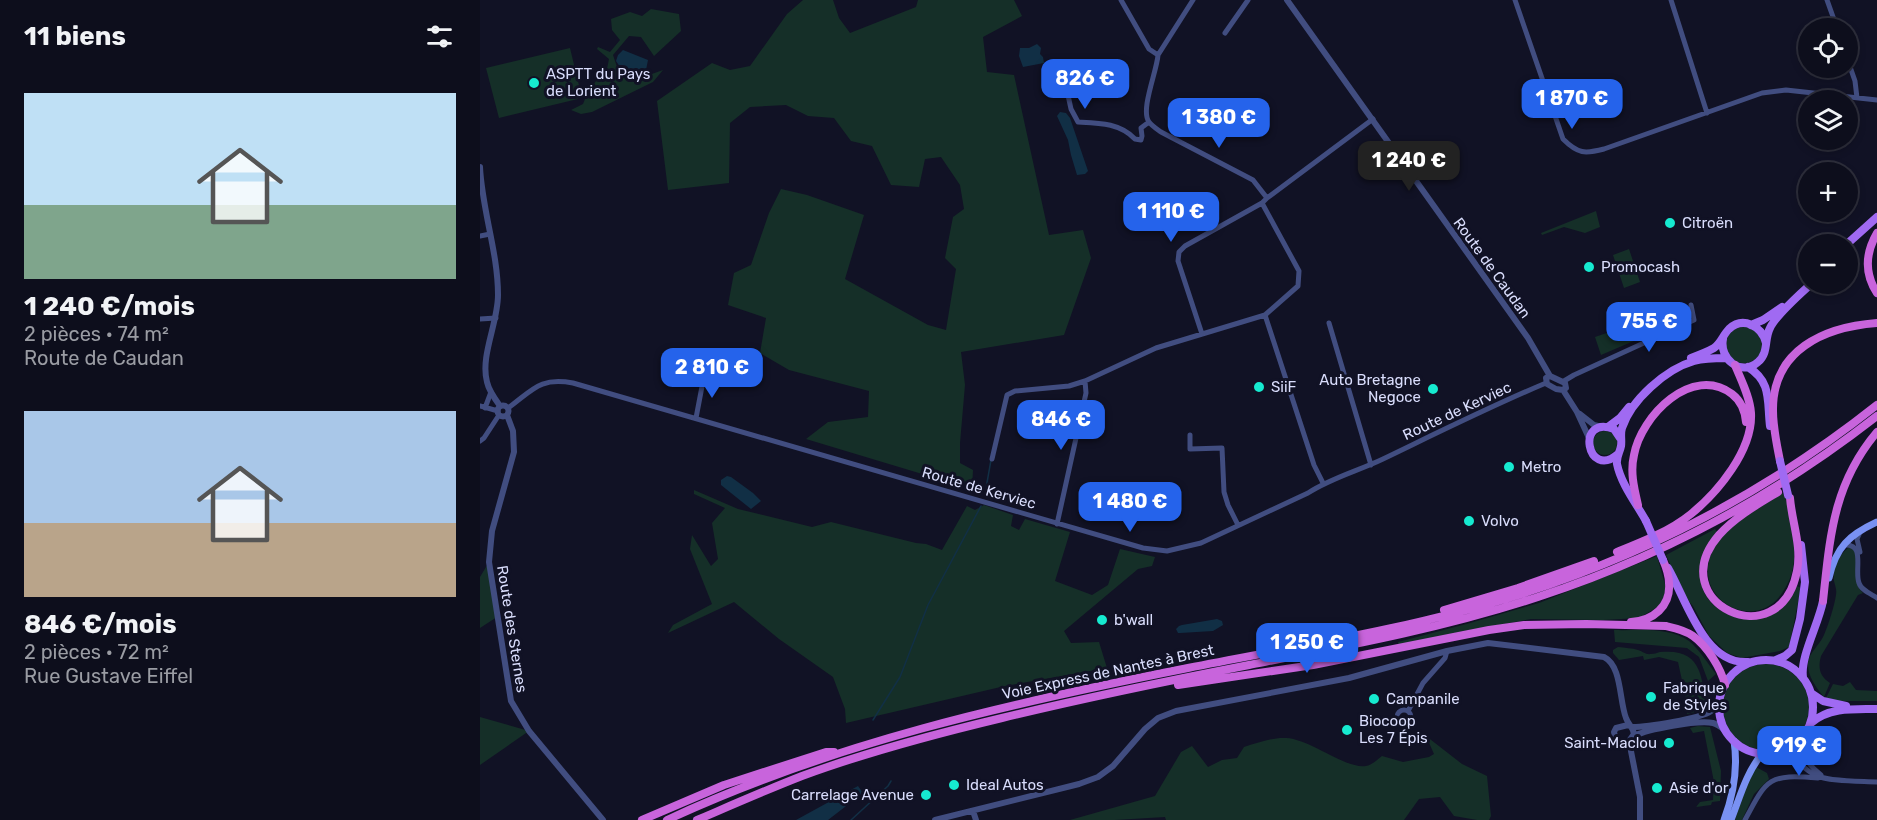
<!DOCTYPE html>
<html lang="fr">
<head>
<meta charset="utf-8">
<style>
	:root { --surface:#0d0e1c; --page:#1b1c29; --text:#f1f3f6; --muted:#9a9ca3; --line:#2d2e3b; --accent:#2563eb }
	body { margin:0; font-family:Rubik,sans-serif; background:var(--page); color:var(--text); height:100vh; display:flex; flex-direction:column; font-size:22px; white-space:nowrap }
	* { box-sizing:border-box; margin:0 }
	p { font-size:20px; color:var(--muted) }
	.icon { flex:none; width:33px; height:33px; fill:none; stroke:currentColor; stroke-width:2; stroke-linecap:round; stroke-linejoin:round }
	.map { position:relative; flex:1; overflow:hidden }
	.panel { display:flex; flex-direction:column; background:var(--surface); width:480px }
	.panel>* { flex:none }
	.buttons { position:absolute; left:1318px; top:18px; display:grid; gap:12px }
	.buttons a { display:grid; place-items:center; width:60px; height:60px; border-radius:50%; background:var(--surface); box-shadow:0 3px 9px #0003,0 0 0 2px var(--line); font-size:30px }
	.price { position:absolute; translate:-50% -51px; padding:0 14px; border-radius:12px; background:var(--accent); color:#fff; font-size:20px; line-height:39px; filter:drop-shadow(0 2px 3px #0008) }
	.price::after { content:''; position:absolute; left:50%; top:36px; width:18px; height:14px; margin-left:-9px; background:inherit; clip-path:polygon(0 0,100% 0,50% 100%) }
	.price.current { background:#222; color:#fff }
	ul { padding:0; list-style:none }
	li { display:grid; align-content:center; gap:12px; height:318px; padding:0 24px }
	li span { display:grid; place-items:center; height:186px; border-radius:0px; color:#555 }
	li>.icon { margin-inline-start:auto }
	span .icon { width:108px; height:108px; fill:#fffc; stroke-width:1 }
	li b { font-size:26px }
	h2 { display:flex; justify-content:space-between; align-items:center; height:72px; padding:0 24px; font-size:26px }
	main { display:flex; flex:1; min-height:0 }
	.map>svg:first-child { display:block }
	.green { fill:#152f28 }
	.water { fill:#112f45 }
	.lines { fill:none; stroke-linecap:round; stroke-linejoin:round }
	.stream { stroke:#112f45; stroke-width:1.5 }
	.minor { stroke:#414d80; stroke-width:5 }
	.tertiary { stroke:#414d80; stroke-width:6 }
	.secondary { stroke:#7991f3; stroke-width:7 }
	.primary { stroke:#a06af2; stroke-width:8 }
	.trunk { stroke:#c864dc; stroke-width:8 }
	.primary-bridge { stroke:#a06af2; stroke-width:8 }
	.poi-dot { fill:#16ead0; stroke:#111225; stroke-width:2 }
	.labels { text-anchor:middle; stroke-width:6; stroke-linejoin:round; paint-order:stroke }
	.poi-label { font-size:15px; fill:#d9ddfc; stroke:#111225; text-anchor:start }
	.street-label { font-size:15px; fill:#d9ddfc; stroke:#111225 }
</style>
</head>
<body>
<main>
<section class="panel">
<h2>11 biens<svg class="icon" aria-label="filters" viewBox="0 0 24 24"><path d="M4 7h16M4 17h16"/><circle cx="9" cy="7" r="2"/><circle cx="15" cy="17" r="2"/></svg></h2>
<ul>
<li><span style="background:linear-gradient(#bfe0f5 60%,#7fa58c 0)"><svg class="icon" aria-label="home" viewBox="0 0 24 24"><path d="M3 11l9-7 9 7M6 9v11h12V9"/></svg></span><div><b>1 240 €/mois</b><p>2 pièces · 74 m²</p><p>Route de Caudan</p></div></li>
<li><span style="background:linear-gradient(#a9c7e8 60%,#b9a48a 0)"><svg class="icon" aria-label="home" viewBox="0 0 24 24"><path d="M3 11l9-7 9 7M6 9v11h12V9"/></svg></span><div><b>846 €/mois</b><p>2 pièces · 72 m²</p><p>Rue Gustave Eiffel</p></div></li>
</ul>
</section>
<div class="map">
<svg width="1397" height="820" viewBox="0 0 1397 820">
	<rect width="100%" height="100%" fill="#111225"/>
	<path class="green" d="M323,0H353L359,18L370,33L436,7L438,0H534L542,16L503,37L507,72L534,75L569,235L603,230L611,258L584,335L481,352L485,385L480,443V463L493,470L492,489L326,439L348,422L388,417L389,391L309,370L280,353L286,318L248,305L254,273L271,265L289,213L301,189L327,195L384,215L365,279L448,325L466,330L476,269L465,258L473,217L484,209L480,185L461,157L445,159L439,187L411,185L392,146L371,141L354,118L328,116L306,105L270,107L250,123L249,183L188,190L177,101L232,63L250,70L270,66L307,14Z
		M171,9L199,14L201,31L174,56L161,37L149,36L133,55L138,70L152,81L183,70L173,82L112,112L101,114L91,110L103,104L109,89L127,69L129,59L117,49L118,47L130,52L140,40L132,30L131,19L150,12L162,16Z
		M90,48L102,98L19,118L6,68Z
		M1116,211L1120,227L1105,233L1084,227L1062,235L1061,233Z
		M1149,249L1160,282L1144,288L1133,255Z
		M1179,315L1184,328L1121,355L1115,337Z
		M1246 345a18 18 0 1 1 36 0a18 18 0 1 1-36 0Z
		M1113 443a12 12 0 1 1 24 0a12 12 0 1 1-24 0Z
		M214,490L258,509L332,527L351,522L436,543L446,544L462,550L487,506L495,510L504,505L533,515L531,526L539,530L545,519L590,532L575,581L612,595L628,585L640,549L675,557L672,566L658,569L584,631L591,643L619,642L627,668L525,686L366,723L365,709L353,677L299,639L254,602L188,633L193,625L232,604L210,549L212,535L231,566L238,559L232,523L245,508L214,494Z
		M1303,493C1309,504 1314,533 1314,546C1315,563 1313,576 1304,590C1275,640 1198,593 1240,539C1255,521 1283,506 1303,493Z
		M1235,529L1237,532C1230,542 1219,556 1220,570C1220,576 1222,587 1224,592C1235,616 1271,627 1292,614C1303,607 1310,596 1317,586L1321,588L1309,647L1300,651L1262,658L1247,653L1229,636L1213,606L1206,598L1186,555Z
		M1368,548H1373C1382,563 1369,580 1383,593L1378,595L1341,656C1338,667 1339,676 1350,683L1344,697C1336,688 1327,675 1328,663C1329,652 1340,645 1344,635C1349,623 1354,607 1356,595C1357,589 1355,586 1354,581C1352,569 1359,555 1368,548Z
		M1177,556L1186,588L1184,598L1179,606L1159,618L1123,620L1051,619L989,630L919,645L918,642L990,623L1059,603Z
		M9,562L17,617L0,628V577Z
		M1134,630C1158,631 1188,626 1209,641C1219,649 1228,664 1236,674L1228,681L1219,657L1207,648L1135,642Z
		M1138,647C1145,648 1152,648 1158,650C1162,651 1166,655 1171,654C1175,654 1176,653 1180,652C1223,648 1221,677 1227,709L1207,714L1208,708L1198,662L1179,657L1164,660L1163,656L1139,660L1133,653V650Z
		M1243 707a43 43 0 1 1 86 0a43 43 0 1 1-86 0Z
		M1370,682L1376,690L1397,691V701H1359L1346,698L1353,684L1363,686Z
		M0,717L49,731L0,765Z
		M1218,726L1230,727L1241,771L1240,801L1232,802L1231,805L1216,807L1220,802L1233,800L1234,782L1224,731L1213,733L1210,728Z
		M946,736L982,764L1007,776L1011,816L1009,820H997L974,816L960,797L939,799L924,820H686L685,817L635,820H590L675,796L701,752L712,746L728,767L742,760L757,758L764,747C777,743 793,737 806,738C830,739 865,769 886,766C892,765 897,760 902,756L923,762L949,757L954,754Z
		M1276,767L1287,773L1289,779L1274,794L1262,820H1255L1266,787Z"/>
	<path class="water" d="M557,44L561,48L560,54L563,57L564,63L543,67L539,56L540,48H549Z
		M143,50L168,60L166,70L155,79L144,73L136,61L138,55Z
		M580,112L586,113L590,118L608,171L605,174L597,175L591,155L588,140L577,116Z
		M247,476L251,477L273,493L281,501L271,509L241,485V480Z
		M737,619L742,621L743,625L733,631L700,633H698L696,629L699,626L702,625Z
		M378,786L383,793L348,820H316Z"/>
	<g class="lines">
		<path class="stream" d="M505,494L511,460
			M393,720L420,677L448,605L501,506
			M371,820L408,786L411,781"/>
		<path class="minor" d="M641,0L669,49L678,55L713,0
			M1035,0L1083,139C1098,154 1105,154 1124,149L1282,93L1306,90L1397,100
			M1191,0L1227,113
			M1347,0L1357,28
			M745,33L768,0
			M678,55C677,71 660,110 669,122C672,126 677,129 681,132L773,180L787,198
			M1368,61L1375,81L1377,98
			M590,81L586,86L591,109L598,122C619,123 640,123 655,139L661,140L662,136L661,128L669,122
			M0,236L10,234
			M0,319L16,318
			M849,323L891,465
			M722,334L698,261L699,252L705,246L782,203
			M1084,381L1094,375L1214,320L1211,305
			M0,406L18,411
			M5,408L11,392
			M28,408C53,390 59,377 93,383L663,548L687,551L721,543L828,493C851,478 878,471 903,459C957,433 1011,406 1066,383
			M216,418L224,376
			M710,435V449L742,448L744,492L748,505L758,525
			M0,441L4,438L19,415
			M512,459L527,395L535,391L589,386L605,381L676,348L785,315
			M843,483L834,465L785,315L818,286L819,271L782,203L787,198L893,119
			M577,524L606,393L605,381
			M1364,545C1386,543 1374,570 1379,583C1381,590 1391,594 1397,598
			M1380,552L1377,539L1380,532
			M917 717a7 7 0 1 1 14 0a7 7 0 1 1-14 0Z
			M928,711L943,683L965,658L967,651
			M927,724V734
			M1324,735C1320,753 1327,764 1341,775
			M1298,753C1315,755 1321,768 1335,775C1348,782 1381,781 1397,782
			M1265,820C1287,778 1289,774 1338,778"/>
		<path class="tertiary" d="M807,0L1048,338L1070,376
			M0,167C2,210 18,252 18,295C18,323 0,356 7,382C9,391 15,399 20,406
			M1070,376L1066,378L1067,384L1076,389L1083,390
			M1070,376L1085,383L1086,388L1083,390
			M1083,390L1097,412L1109,438
			M17.5 411a5.5 5.5 0 1 1 11 0a5.5 5.5 0 1 1-11 0Z
			M1100,414L1114,425L1122,427
			M27,415L33,431L34,452L12,531L9,562L31,701L49,731L123,820
			M1152,727C1167,727 1220,719 1231,711C1235,708 1237,704 1239,700
			M1154,736C1168,729 1217,720 1233,723C1237,724 1241,727 1245,730
			M1149,741L1160,797V820
			M493,811L496,820
			M455,820L599,784L618,777L633,766L665,729L678,718L696,711L869,678L967,651L1008,643L1124,657C1142,666 1139,700 1146,718C1148,724 1153,727 1154,734L1149,741H1136L1134,732L1136,728L1148,725L1150,726"/>
		<path class="secondary" d="M1349,578C1356,547 1369,535 1397,522
			M1244,820C1253,796 1258,767 1254,741
			M1251,820C1260,797 1266,773 1282,754"/>
		<path class="primary" d="M1367,244L1397,217
			M1271,325L1283,320L1302,307
			M1243,339C1239,359 1261,377 1278,362C1289,353 1284,339 1290,328C1296,315 1320,294 1331,284
			M1211,358C1219,355 1227,352 1234,348C1241,343 1243,335 1249,329C1263,316 1282,326 1286,343
			M1268,367C1292,382 1287,401 1290,426
			M1128,427L1140,418L1149,407
			M1138,454C1107,481 1095,414 1134,429L1140,438
			M1166,521C1156,503 1141,484 1137,464C1136,457 1140,452 1141,446C1142,440 1140,434 1142,428C1151,400 1186,369 1214,361C1225,358 1236,358 1246,358
			M1188,568C1206,599 1224,665 1268,662
			M1239 707a47 47 0 1 1 94 0a47 47 0 1 1-94 0Z
			M1296,660L1305,656L1312,650L1320,619L1325,582L1321,545
			M1323,677C1320,657 1339,623 1343,601
			M1331,693L1343,701L1366,706
			M1331,723C1349,707 1374,709 1397,709"/>
		<path class="trunk" d="M1397,233C1386,252 1384,273 1397,293
			M1300,461C1297,445 1293,428 1293,411C1292,350 1344,327 1397,323
			M1298,492C1278,504 1255,517 1239,535C1181,602 1300,659 1317,571C1322,546 1312,523 1310,498
			M1158,505C1154,488 1150,472 1154,455C1161,416 1212,364 1252,394C1261,401 1265,410 1266,422
			M1137,552C1162,542 1190,531 1211,514C1238,492 1273,450 1271,413C1270,397 1261,380 1255,365
			M1343,601C1350,537 1353,484 1397,432
			M964,610L1038,588L1114,561
			M1151,622C1173,621 1191,606 1189,583C1189,575 1186,567 1183,560
			M698,685L833,665L1009,630L1044,625L1106,624L1186,626C1195,628 1205,630 1213,636C1227,646 1241,668 1245,685
			M162,820L244,785L346,752H354
			M187,820C352,743 531,703 708,668C819,646 930,629 1038,595C1167,554 1290,490 1397,405
			M217,820C252,805 286,790 322,776C387,752 455,734 522,718C604,698 687,681 769,665C867,646 964,628 1058,597C1180,557 1296,495 1397,416"/>
		<path class="primary-bridge" d="M1300,461L1308,495
			M1166,521L1183,560"/>
	</g>
	<g class="poi-dot">
		<circle cx="54" cy="83" r="6"/>
		<circle cx="1190" cy="223" r="6"/>
		<circle cx="1109" cy="267" r="6"/>
		<circle cx="779" cy="387" r="6"/>
		<circle cx="953" cy="389" r="6"/>
		<circle cx="1029" cy="467" r="6"/>
		<circle cx="989" cy="521" r="6"/>
		<circle cx="622" cy="620" r="6"/>
		<circle cx="1171" cy="697" r="6"/>
		<circle cx="894" cy="699" r="6"/>
		<circle cx="867" cy="730" r="6"/>
		<circle cx="1189" cy="743" r="6"/>
		<circle cx="474" cy="785" r="6"/>
		<circle cx="1177" cy="788" r="6"/>
		<circle cx="446" cy="795" r="6"/>
	</g>
	<g class="labels">
		<g class="poi-label">
			<text x="66" y="79">ASPTT du Pays<tspan x="66" dy="17">de Lorient</tspan></text>
			<text x="1202" y="228">Citroën</text>
			<text x="1121" y="272">Promocash</text>
			<text x="941" y="385" text-anchor="end">Auto Bretagne<tspan x="941" dy="17">Negoce</tspan></text>
			<text x="791" y="392">SiiF</text>
			<text x="1041" y="472">Metro</text>
			<text x="1001" y="526">Volvo</text>
			<text x="634" y="625">b'wall</text>
			<text x="1183" y="693">Fabrique<tspan x="1183" dy="17">de Styles</tspan></text>
			<text x="906" y="704">Campanile</text>
			<text x="879" y="726">Biocoop<tspan x="879" dy="17">Les 7 Épis</tspan></text>
			<text x="1177" y="748" text-anchor="end">Saint-Maclou</text>
			<text x="486" y="790">Ideal Autos</text>
			<text x="1189" y="793">Asie d'or</text>
			<text x="434" y="800" text-anchor="end">Carrelage Avenue</text>
		</g>
		<g class="street-label">
			<text transform="translate(1012 268) rotate(54)" y="5">Route de Caudan</text>
			<text transform="translate(977 411) rotate(-25)" y="5">Route de Kerviec</text>
			<text transform="translate(499 488) rotate(16)" y="5">Route de Kerviec</text>
			<text transform="translate(32 629) rotate(81)" y="5">Route des Sternes</text>
			<text transform="translate(628 672) rotate(-12)" y="5">Voie Express de Nantes à Brest</text>
		</g>
	</g>
</svg>
<div class="buttons">
<a><svg class="icon" aria-label="locate" viewBox="0 0 24 24"><circle cx="12" cy="12" r="6"/><path d="M12 2v4M12 18v4M2 12h4M18 12h4"/></svg></a>
<a><svg class="icon" aria-label="layers" viewBox="0 0 24 24"><path d="M12 4l9 5-9 5-9-5zM3 14l9 5 9-5"/></svg></a>
<a>+</a>
<a>−</a>
</div>
<b class="price" style="left:605px;top:110px">826 €</b>
<b class="price" style="left:1092px;top:130px">1 870 €</b>
<b class="price" style="left:739px;top:149px">1 380 €</b>
<b class="price current" style="left:929px;top:192px">1 240 €</b>
<b class="price" style="left:691px;top:243px">1 110 €</b>
<b class="price" style="left:1169px;top:353px">755 €</b>
<b class="price" style="left:232px;top:399px">2 810 €</b>
<b class="price" style="left:581px;top:451px">846 €</b>
<b class="price" style="left:650px;top:533px">1 480 €</b>
<b class="price" style="left:827px;top:674px">1 250 €</b>
<b class="price" style="left:1319px;top:777px">919 €</b>
</div>
</main>
</body>
</html>
